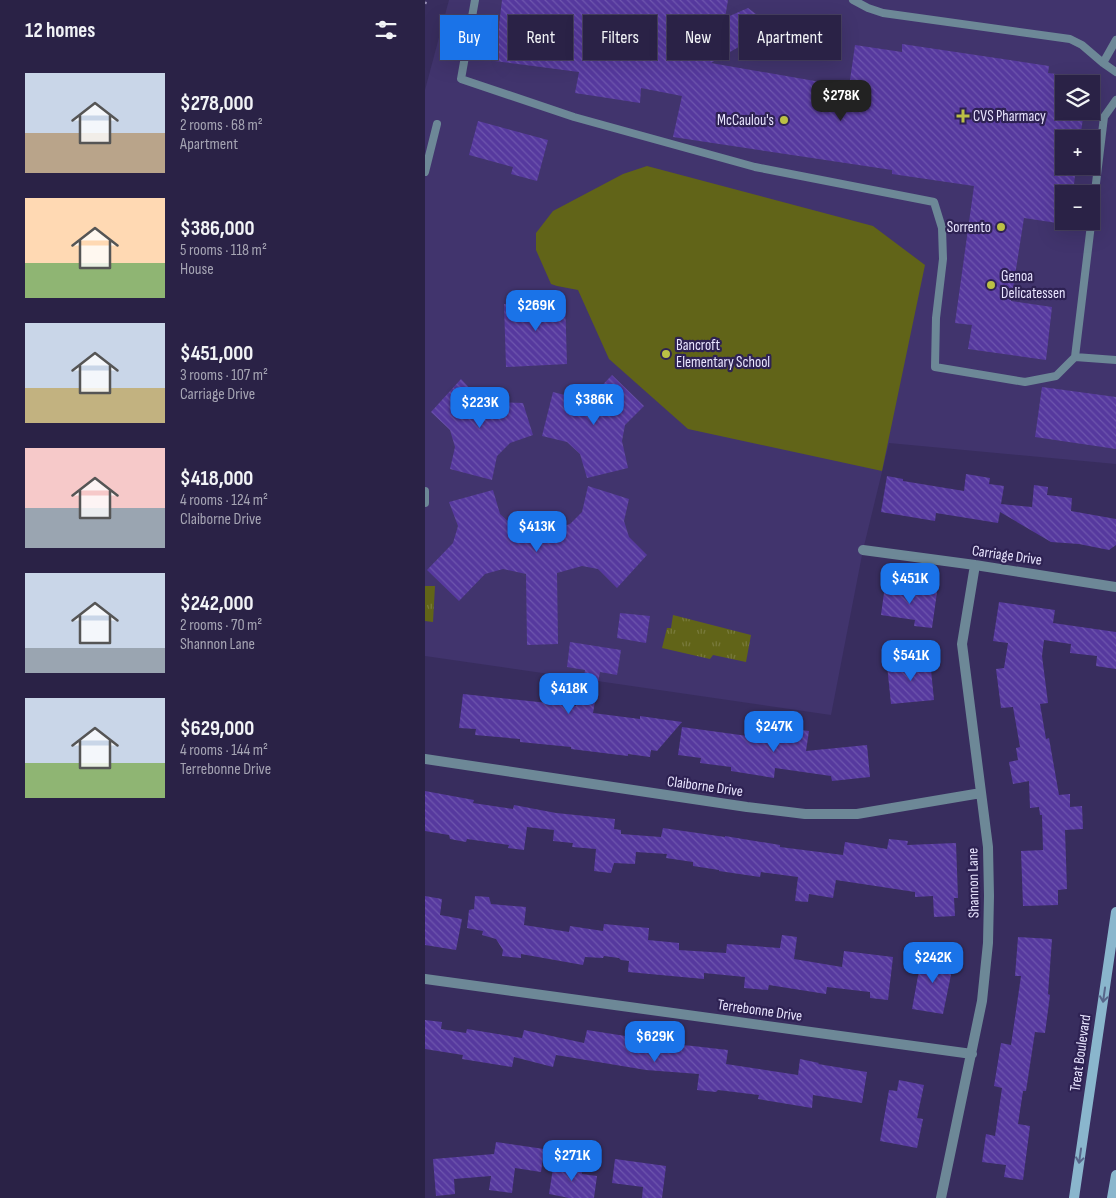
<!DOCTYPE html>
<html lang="en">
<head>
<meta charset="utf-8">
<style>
	:root { --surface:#2a2246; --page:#362f51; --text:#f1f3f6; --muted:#a5a4b3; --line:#463f5f; --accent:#1a73e8 }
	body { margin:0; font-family:"Sofia Sans Condensed",sans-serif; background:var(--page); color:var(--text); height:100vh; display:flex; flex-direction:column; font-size:19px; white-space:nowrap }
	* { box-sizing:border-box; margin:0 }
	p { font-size:16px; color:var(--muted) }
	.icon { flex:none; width:28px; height:28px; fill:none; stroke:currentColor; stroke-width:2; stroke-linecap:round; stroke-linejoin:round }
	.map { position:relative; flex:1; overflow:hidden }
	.sheet { display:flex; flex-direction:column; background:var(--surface); width:425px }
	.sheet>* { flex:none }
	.banner { position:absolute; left:15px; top:15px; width:475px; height:45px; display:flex; gap:10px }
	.buttons { position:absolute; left:630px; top:75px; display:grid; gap:10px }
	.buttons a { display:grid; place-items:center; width:45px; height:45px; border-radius:0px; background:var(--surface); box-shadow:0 5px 20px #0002,0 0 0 1px var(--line); font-size:25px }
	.price { position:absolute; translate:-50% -42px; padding:0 11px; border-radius:10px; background:var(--accent); color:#fff; font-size:16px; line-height:32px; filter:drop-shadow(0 1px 2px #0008) }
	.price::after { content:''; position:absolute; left:50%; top:30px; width:15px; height:11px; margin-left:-8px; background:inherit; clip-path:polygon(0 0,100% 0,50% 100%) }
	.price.current { background:#222; color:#fff }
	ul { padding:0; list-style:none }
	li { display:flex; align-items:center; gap:15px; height:125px; padding:0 25px }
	li span { display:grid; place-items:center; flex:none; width:140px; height:100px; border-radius:0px; color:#555 }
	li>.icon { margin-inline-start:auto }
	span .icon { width:60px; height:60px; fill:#fffc; stroke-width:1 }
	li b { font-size:21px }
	h2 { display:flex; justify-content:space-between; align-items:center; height:60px; padding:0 25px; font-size:21px }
	.pill { padding:0 18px; border-radius:0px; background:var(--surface); box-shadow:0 5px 20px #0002,0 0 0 1px var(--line); font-size:18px; line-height:45px }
	.pill.current { background:var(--accent); color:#fff }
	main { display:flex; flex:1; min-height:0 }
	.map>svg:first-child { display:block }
	.built { fill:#41346d; fill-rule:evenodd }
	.green { fill:#616418 }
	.park { fill:url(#park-tufts) }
	.building { fill:url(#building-back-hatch) }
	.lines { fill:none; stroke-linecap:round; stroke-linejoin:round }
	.path { stroke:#958db2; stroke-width:3; stroke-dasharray:2.5 4; stroke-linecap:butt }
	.lane { stroke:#6d8897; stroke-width:8 }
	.street { stroke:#6d8897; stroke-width:10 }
	.secondary { stroke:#8ab6cd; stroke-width:10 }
	.oneway { stroke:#57658a }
	.poi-dot { fill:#bbc045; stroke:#2e2253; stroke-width:2 }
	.labels { text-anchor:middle; stroke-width:4.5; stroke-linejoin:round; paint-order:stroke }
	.poi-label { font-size:15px; fill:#e9e5ff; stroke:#2e2253; text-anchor:start }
	.street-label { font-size:15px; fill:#e9e5ff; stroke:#2e2253 }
</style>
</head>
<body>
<main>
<section class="sheet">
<h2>12 homes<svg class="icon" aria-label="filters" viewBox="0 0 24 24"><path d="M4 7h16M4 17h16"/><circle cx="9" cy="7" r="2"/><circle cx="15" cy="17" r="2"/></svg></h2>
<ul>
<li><span style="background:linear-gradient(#c9d6e8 60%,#b9a48a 0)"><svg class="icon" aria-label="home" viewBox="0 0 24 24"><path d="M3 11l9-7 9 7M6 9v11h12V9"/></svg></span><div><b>$278,000</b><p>2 rooms · 68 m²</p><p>Apartment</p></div></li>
<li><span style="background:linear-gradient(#ffd9b3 65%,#8fb573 0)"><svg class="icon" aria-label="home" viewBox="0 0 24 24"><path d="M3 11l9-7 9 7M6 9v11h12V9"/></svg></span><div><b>$386,000</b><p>5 rooms · 118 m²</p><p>House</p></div></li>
<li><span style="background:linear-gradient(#c9d6e8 65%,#c2b280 0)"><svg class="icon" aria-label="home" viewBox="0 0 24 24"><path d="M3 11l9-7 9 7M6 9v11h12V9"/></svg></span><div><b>$451,000</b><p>3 rooms · 107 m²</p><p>Carriage Drive</p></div></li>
<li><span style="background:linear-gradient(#f6c9c9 60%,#9aa5b1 0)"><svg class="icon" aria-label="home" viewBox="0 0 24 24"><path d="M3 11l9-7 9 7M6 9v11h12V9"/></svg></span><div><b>$418,000</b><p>4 rooms · 124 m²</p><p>Claiborne Drive</p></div></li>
<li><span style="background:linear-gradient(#c9d6e8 75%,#9aa5b1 0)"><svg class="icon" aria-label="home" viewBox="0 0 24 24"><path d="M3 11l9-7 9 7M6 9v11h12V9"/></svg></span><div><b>$242,000</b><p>2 rooms · 70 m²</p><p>Shannon Lane</p></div></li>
<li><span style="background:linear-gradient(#c9d6e8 65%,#8fb573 0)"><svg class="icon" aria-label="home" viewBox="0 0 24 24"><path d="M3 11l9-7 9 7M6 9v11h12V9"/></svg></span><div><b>$629,000</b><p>4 rooms · 144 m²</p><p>Terrebonne Drive</p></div></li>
</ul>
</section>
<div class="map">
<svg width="691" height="1198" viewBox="0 0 691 1198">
	<defs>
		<pattern id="park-tufts" width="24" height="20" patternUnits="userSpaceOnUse" patternTransform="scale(1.25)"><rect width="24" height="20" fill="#616418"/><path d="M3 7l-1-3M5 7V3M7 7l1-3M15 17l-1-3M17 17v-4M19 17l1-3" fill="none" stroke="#787a3b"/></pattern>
		<pattern id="building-back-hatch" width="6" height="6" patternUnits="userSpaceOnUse" patternTransform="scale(1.25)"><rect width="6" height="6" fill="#56399e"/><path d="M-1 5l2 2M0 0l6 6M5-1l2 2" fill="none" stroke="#6e56ad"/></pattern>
	</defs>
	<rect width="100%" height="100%" fill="#382d5e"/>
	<path class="built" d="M24,0H691V464L464,443L438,550L406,715L0,656V90ZM639,84H666V111H639ZM639,139H666V166H639ZM639,194H666V221H639Z"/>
	<path class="green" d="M222,166L448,226L500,265L457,471L263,429L184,359L153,290L132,286L126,284L111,250V233L128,211L198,174Z"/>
	<path class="park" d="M0,586H10L8,622L0,621Z
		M248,615L326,635L321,662L288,655L285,659L237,648L242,628H246Z"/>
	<path class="building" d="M77,0H303L300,18L323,8L335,17L336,34L286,63L424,87L430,45L477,52V44L624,66L623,73L639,75V111H659L655,139H639V166H651L648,194H639V224L599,218L586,301L627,307L621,360L543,349L547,325L530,323L549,186L467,174V170L248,137L257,96L216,88L215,103L150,93L154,72L70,61Z
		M53,121L123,140L112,181L86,174L88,167L44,155Z
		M140,298L142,364L81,367L79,304H89V299Z
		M187,375L219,406L200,425L197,441L203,468L162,478L155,454L142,442L117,436L128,392L151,398L167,396Z
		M36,379L54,398L70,402L98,403L108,435L85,443L72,456L67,480L25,469L30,447L25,430L6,412Z
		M617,387L691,397V449L610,437Z
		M541,474L565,478L564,484L579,486L576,504L607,507L609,485L623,487L622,495L647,498L646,511L691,519V545L684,550L654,544L626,542L575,512L573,523L511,513L510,521L456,512L462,476L478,479V481L539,491Z
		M163,486L204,499L199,521L204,537L222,555L192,588L173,569L157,566L132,573L133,644L102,645L101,574L78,569L60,574L34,601L2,570L28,543L33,526L24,502L68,490L75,514L88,526L116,533L145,524L157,512Z
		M460,585L512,592L507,628L489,626L490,620L456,615Z
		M574,602L630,610L628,623L691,632V669L671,666L672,656L645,653L646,644L619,640L617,656L623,703L615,704L621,739L624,738L634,795L645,794V807L657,806L658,829L640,830L642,889L633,890V905L598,906L596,851L618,850L617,815H615L614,807L605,808L604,781L588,784L584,762L593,760L591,748L595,747L588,707L576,708L571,669L579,668L583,643L568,641Z
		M195,613L225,616L221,643L192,638Z
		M145,642L196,650L192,675L175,672L168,713L215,719V716L257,722L232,751L226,750L225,757L203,754V756L146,749V747L95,742V739L50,735L51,729L34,728L38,694L151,706L152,700L155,701L160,670L142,667Z
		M505,660L509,700L466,704L462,665Z
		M339,725L384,731L381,751L442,745L445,777L407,781L406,776L350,768L349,778L306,771V767L275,763L276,758L253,755L257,727L337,738Z
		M0,791L49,800L48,803L88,809L89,805L131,813L190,819L189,829L196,830V834L236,837L238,828L300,837V836L355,845V847L418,855L420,842L462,849L464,839L483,841L482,845L531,843L533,898H529L530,916L509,917L508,896L490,897V892L411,880L408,898L384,894L383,902L370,901L373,877L336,872L335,877L294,871V870L268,866V862L241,858L242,854L211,852L210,864L189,863L186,873L169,871L171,849L147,847L148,843L128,841L129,830L102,827L99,850L83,848L84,845L42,839L41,842L25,839L24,835L0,831Z
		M0,896L17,899L15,915L37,919L31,950L0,945Z
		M50,896L64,897L66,904L101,907L99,925L144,932L145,926L178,931L179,924L224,928L223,940L254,943V950L301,953L302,944L355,948L357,935L372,937L369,959L417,967L419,951L468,957L463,1000L445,998V992L402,987L401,994L344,985L343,990L319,988L320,977L279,973V979L203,972L204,961L196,960L194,958L179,956L178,958L160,957L158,965L96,954V958L77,956L78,950L71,939L57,935L58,931L42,928L44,910L49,909Z
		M593,937L627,939L623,994L625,995L620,1033L610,1032L601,1091H598L593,1124L605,1126L598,1180L579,1177L581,1165L557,1162L561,1134L570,1136L577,1088L569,1086L576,1043L586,1045L596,976H590Z
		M497,954L529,960L518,1014L487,1009Z
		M0,1020L17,1022L16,1029L41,1033L42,1029L97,1038L99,1030L159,1043L162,1030L213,1038L212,1041L268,1046L303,1050L301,1064L373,1075L375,1059L394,1063L393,1064L442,1072L437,1103L388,1095L387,1108L333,1099L334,1095L293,1090L291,1092L272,1090L274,1074L221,1070L131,1055L128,1067L89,1057L87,1067L37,1059L38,1055L0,1049Z
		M474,1080L499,1085L492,1118L498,1119L492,1148L455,1141L464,1090L472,1091Z
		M71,1142L119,1149L116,1172L90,1168L87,1193L64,1190L66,1176L29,1179L30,1194L11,1196L8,1159L69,1154Z
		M190,1159L241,1166L237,1198H217L218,1187L187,1183Z
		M129,1162L156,1167L157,1174L172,1176L169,1198H144L124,1194Z"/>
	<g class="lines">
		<path class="path" d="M0,4L1,0"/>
		<path class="lane" d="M50,0L36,79L149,117L330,167L509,202L517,228L518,259L511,318L510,367L600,382L631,376L650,357L679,117L691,100
			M428,0L443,8L458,13L645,39L657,45L678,63L691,72
			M678,63L691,40
			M0,172L12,124
			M650,357L691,360
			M0,491V503"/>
		<path class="street" d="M438,550L550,565L691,587
			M0,759L322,807L380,814H432L556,793
			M0,979L547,1054
			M516,1198L557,1001L563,943L564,896L563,847L537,644L550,565"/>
		<path class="secondary" d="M649,1198L691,912
			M687,1198L691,1175"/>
	</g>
	<defs><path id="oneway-shaft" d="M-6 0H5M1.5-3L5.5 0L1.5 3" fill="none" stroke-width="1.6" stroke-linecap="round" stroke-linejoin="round" transform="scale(1.25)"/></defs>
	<g class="oneway">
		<use href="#oneway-shaft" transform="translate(679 995) rotate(98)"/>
		<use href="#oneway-shaft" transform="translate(655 1156) rotate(98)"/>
	</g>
	<g class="poi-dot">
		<path d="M535.5 108.5h5v5h5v5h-5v5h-5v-5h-5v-5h5z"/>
		<circle cx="359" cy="120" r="5"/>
		<circle cx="576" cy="227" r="5"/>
		<circle cx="566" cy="285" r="5"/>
		<circle cx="241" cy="354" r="5"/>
	</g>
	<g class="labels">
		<g class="poi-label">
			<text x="548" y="121">CVS Pharmacy</text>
			<text x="349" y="125" text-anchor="end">McCaulou's</text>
			<text x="566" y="232" text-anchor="end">Sorrento</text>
			<text x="576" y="281">Genoa<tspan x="576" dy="17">Delicatessen</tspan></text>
			<text x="251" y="350">Bancroft<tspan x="251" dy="17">Elementary School</tspan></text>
		</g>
		<g class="street-label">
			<text transform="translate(582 555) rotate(8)" y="5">Carriage Drive</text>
			<text transform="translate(280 786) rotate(8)" y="5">Claiborne Drive</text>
			<text transform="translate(548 883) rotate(-91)" y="5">Shannon Lane</text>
			<text transform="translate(335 1010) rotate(8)" y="5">Terrebonne Drive</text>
			<text transform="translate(655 1053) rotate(-82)" y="5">Treat Boulevard</text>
		</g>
	</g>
</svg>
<div class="buttons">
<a><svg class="icon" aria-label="layers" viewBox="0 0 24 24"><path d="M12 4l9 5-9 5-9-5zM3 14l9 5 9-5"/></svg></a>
<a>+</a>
<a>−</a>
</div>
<b class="price current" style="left:416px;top:122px">$278K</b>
<b class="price" style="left:111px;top:332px">$269K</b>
<b class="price" style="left:169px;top:426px">$386K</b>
<b class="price" style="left:55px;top:429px">$223K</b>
<b class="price" style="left:112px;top:553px">$413K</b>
<b class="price" style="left:485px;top:605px">$451K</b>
<b class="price" style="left:486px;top:682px">$541K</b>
<b class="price" style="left:144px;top:715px">$418K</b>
<b class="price" style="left:349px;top:753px">$247K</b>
<b class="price" style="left:508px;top:984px">$242K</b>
<b class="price" style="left:230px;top:1063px">$629K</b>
<b class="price" style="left:147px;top:1182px">$271K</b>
<div class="banner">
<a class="pill current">Buy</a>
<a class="pill">Rent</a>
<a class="pill">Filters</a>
<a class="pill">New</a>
<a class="pill">Apartment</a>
</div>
</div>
</main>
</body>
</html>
